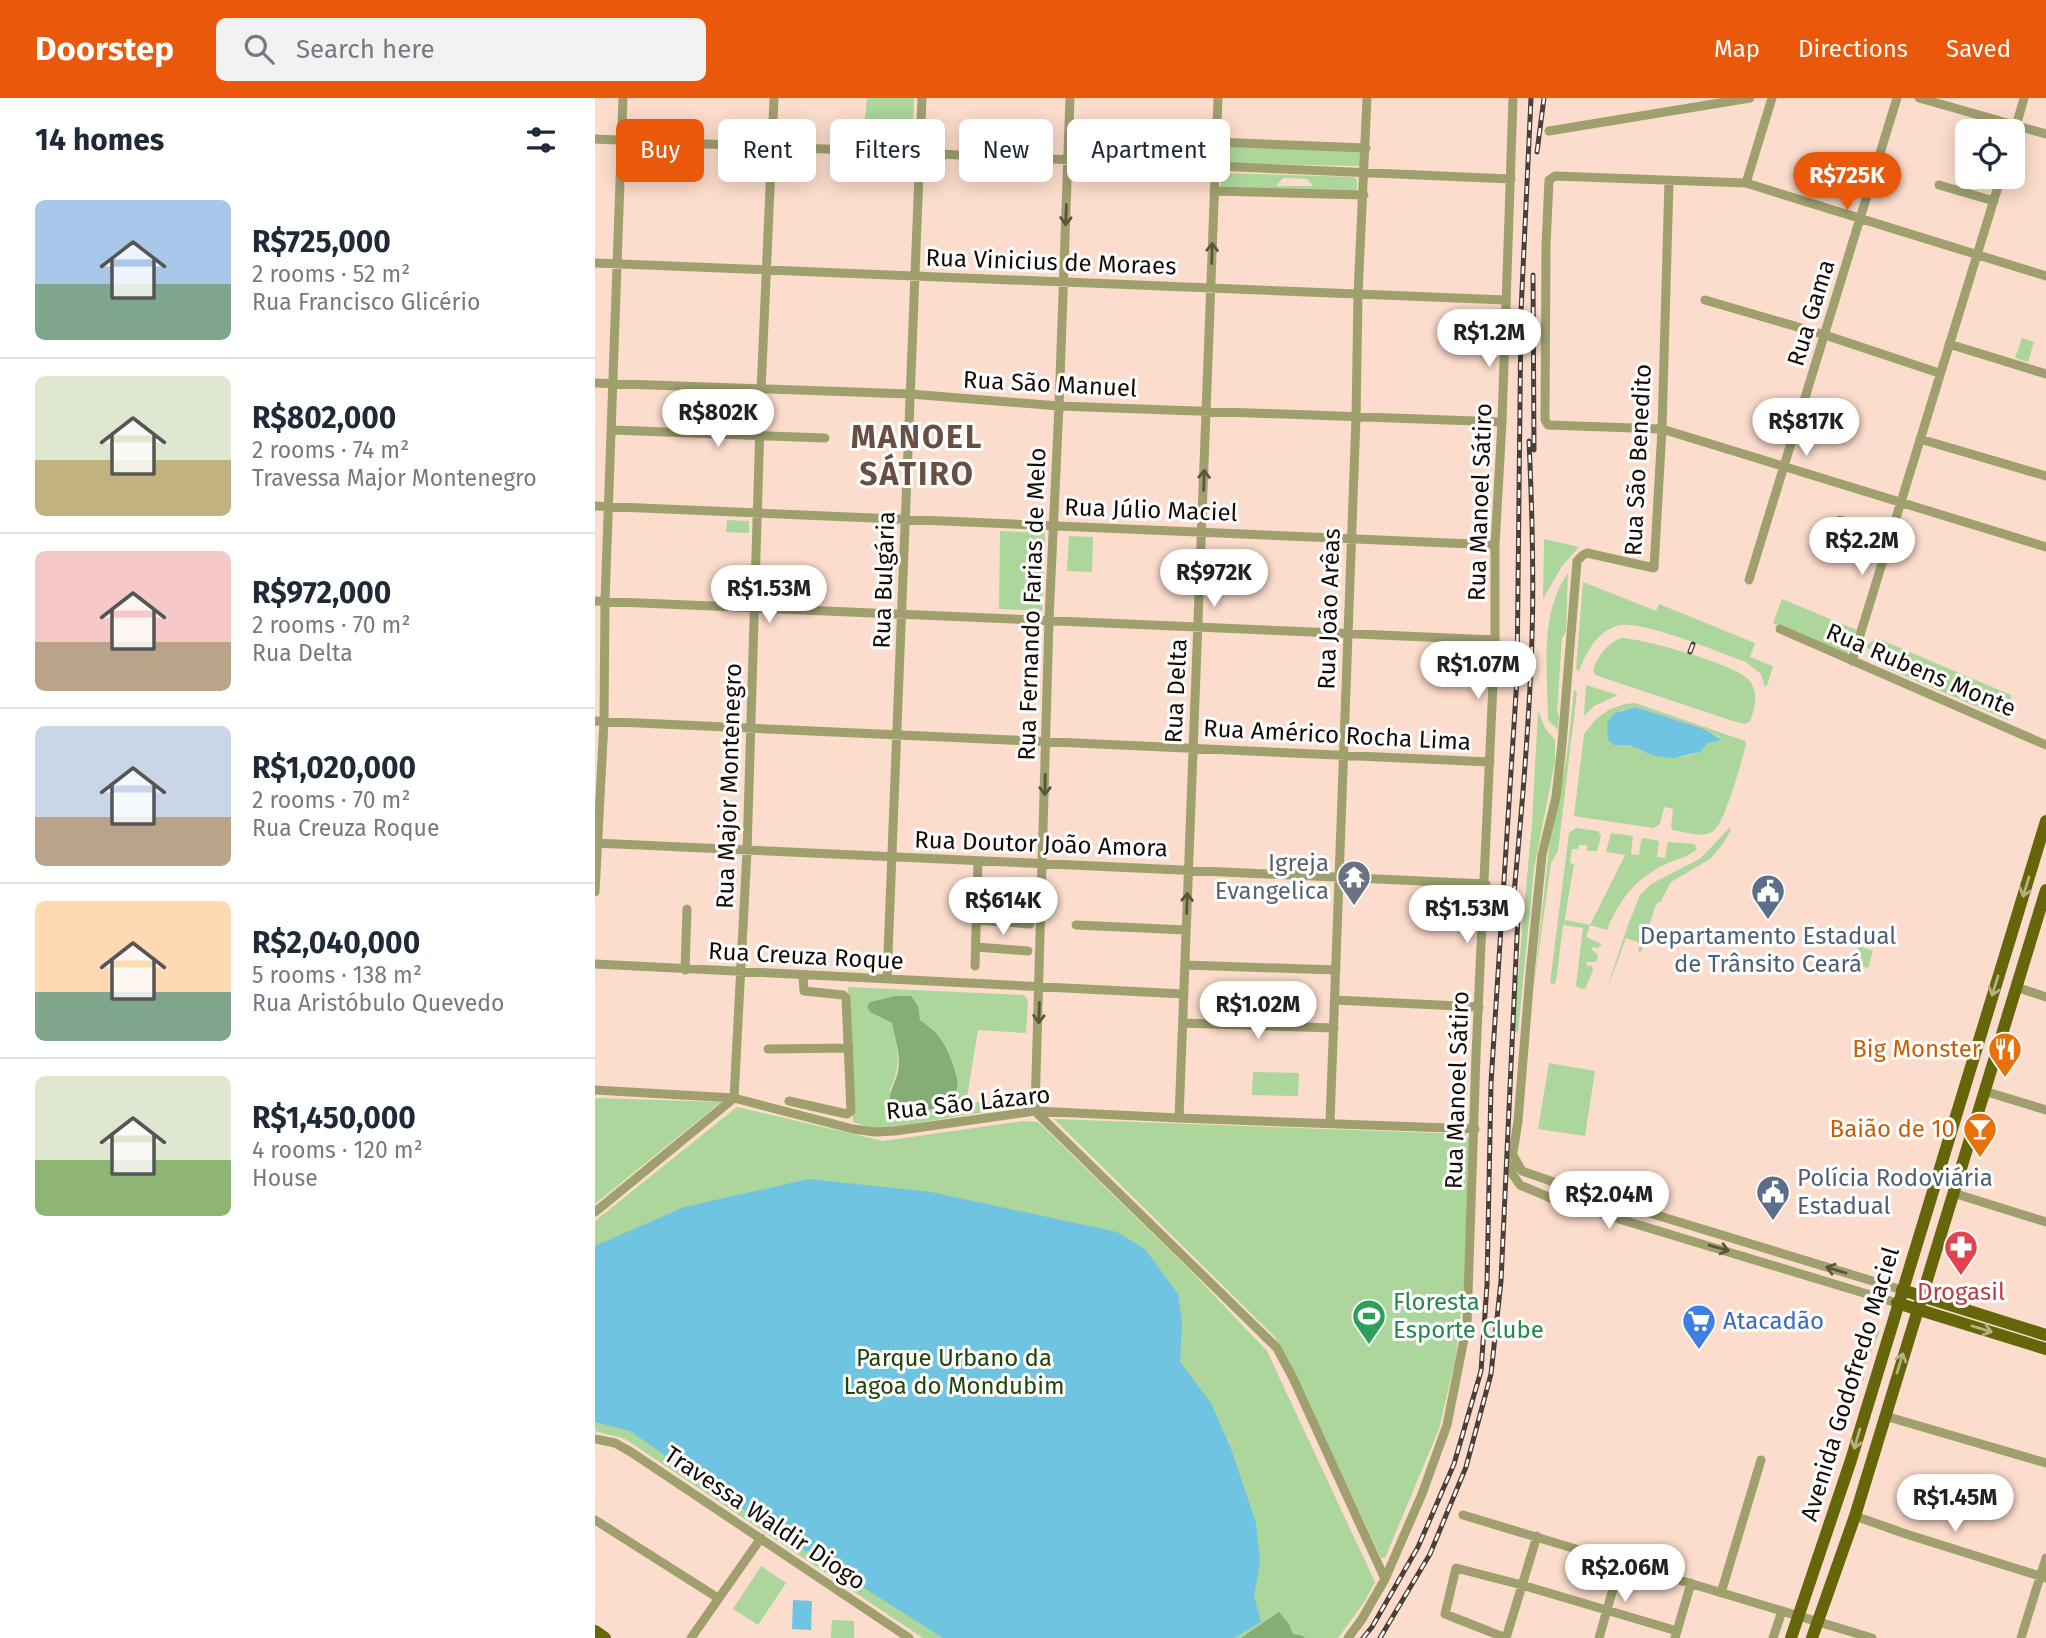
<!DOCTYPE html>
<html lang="en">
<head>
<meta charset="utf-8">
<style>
	:root { --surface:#fff; --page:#f2f2f3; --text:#1f2937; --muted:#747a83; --line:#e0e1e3; --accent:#ea580c }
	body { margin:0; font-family:"Fira Sans",sans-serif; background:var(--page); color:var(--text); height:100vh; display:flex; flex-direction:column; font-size:26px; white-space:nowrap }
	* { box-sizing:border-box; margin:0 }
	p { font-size:23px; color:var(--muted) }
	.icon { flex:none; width:38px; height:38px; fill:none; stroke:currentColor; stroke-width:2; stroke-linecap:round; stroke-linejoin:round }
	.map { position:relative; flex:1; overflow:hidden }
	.panel { display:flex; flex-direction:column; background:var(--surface); width:595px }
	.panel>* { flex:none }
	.banner { position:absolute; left:21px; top:21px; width:665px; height:63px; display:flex; gap:14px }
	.controls { position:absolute; left:1360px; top:21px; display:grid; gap:14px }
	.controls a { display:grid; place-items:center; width:70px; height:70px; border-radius:10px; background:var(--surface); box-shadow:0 4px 18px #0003; font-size:35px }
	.price { position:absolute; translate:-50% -60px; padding:0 16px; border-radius:24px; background:#fff; color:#222; font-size:23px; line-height:46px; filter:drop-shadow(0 2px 4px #0008) }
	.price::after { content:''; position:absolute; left:50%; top:42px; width:21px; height:16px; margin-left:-10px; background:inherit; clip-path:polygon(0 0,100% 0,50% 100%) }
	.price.on { background:var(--accent); color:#fff }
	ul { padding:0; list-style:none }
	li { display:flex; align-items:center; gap:21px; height:175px; padding:0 35px }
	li+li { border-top:2px solid var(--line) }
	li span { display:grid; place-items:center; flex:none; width:196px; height:140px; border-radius:10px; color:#555 }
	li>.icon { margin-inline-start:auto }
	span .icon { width:84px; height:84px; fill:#fffc; stroke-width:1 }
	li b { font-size:30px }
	h2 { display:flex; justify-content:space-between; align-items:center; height:84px; padding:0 35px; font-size:30px }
	.tag { padding:0 24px; border-radius:10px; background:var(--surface); box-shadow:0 4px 18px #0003; font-size:24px; line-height:63px }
	.tag.on { background:var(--accent); color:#fff }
	header { display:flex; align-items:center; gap:42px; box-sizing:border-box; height:98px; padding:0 35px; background:var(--accent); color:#fff }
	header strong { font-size:33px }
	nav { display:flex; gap:38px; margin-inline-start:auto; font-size:24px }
	.search { width:490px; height:63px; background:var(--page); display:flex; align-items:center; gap:18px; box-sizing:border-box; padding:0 24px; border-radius:10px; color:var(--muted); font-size:26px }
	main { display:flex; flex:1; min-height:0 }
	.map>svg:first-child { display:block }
	.green { fill:#acd69c; fill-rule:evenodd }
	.forest { fill:#84ae74 }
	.water { fill:#6fc4e2 }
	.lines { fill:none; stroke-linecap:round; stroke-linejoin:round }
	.minor { stroke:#9fa06e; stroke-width:9 }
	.major { stroke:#656509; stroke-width:12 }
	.rail-casing { stroke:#4d3e36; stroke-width:5 }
	.rail { stroke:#fff; stroke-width:2.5; stroke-dasharray:8; stroke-linecap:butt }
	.oneway { stroke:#5b563b }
	.oneway2 { stroke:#b2b284 }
	.labels { text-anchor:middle; stroke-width:6; stroke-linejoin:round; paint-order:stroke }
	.street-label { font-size:24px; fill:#170d08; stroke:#fff }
	.worship-label { font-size:24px; fill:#5b616d; stroke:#fff; text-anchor:end }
	.service-label { font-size:24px; fill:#4e5e75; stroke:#fff }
	.food-label { font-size:24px; fill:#c56008; stroke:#fff; text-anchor:end }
	.health-label { font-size:24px; fill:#be3a42; stroke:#fff }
	.leisure-label { font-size:24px; fill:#27864d; stroke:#fff; text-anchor:start }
	.shop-label { font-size:24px; fill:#366cbe; stroke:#fff; text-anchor:start }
	.park-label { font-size:24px; fill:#1e460a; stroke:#fff }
	.district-label { font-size:32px; font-weight:bold; letter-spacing:2px; fill:#694f41; stroke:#fff }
</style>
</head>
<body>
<header>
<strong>Doorstep</strong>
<div class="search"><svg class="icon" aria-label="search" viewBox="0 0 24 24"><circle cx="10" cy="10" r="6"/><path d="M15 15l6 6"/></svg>Search here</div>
<nav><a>Map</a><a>Directions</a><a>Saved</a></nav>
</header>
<main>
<section class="panel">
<h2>14 homes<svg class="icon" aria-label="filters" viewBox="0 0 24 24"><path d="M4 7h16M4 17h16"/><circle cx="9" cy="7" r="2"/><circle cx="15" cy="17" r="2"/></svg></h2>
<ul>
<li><span style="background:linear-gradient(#a9c7e8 60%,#7fa58c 0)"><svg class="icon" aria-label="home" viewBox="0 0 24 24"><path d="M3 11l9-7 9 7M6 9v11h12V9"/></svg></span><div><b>R$725,000</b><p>2 rooms · 52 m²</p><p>Rua Francisco Glicério</p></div></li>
<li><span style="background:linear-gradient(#dfe7d0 60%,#c2b280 0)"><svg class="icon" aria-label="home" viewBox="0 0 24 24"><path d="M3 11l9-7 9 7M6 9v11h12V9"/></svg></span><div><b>R$802,000</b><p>2 rooms · 74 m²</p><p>Travessa Major Montenegro</p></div></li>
<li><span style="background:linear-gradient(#f6c9c9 65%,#b9a48a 0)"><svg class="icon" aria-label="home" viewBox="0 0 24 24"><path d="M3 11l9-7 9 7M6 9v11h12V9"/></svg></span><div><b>R$972,000</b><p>2 rooms · 70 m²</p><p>Rua Delta</p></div></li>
<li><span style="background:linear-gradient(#c9d6e8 65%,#b9a48a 0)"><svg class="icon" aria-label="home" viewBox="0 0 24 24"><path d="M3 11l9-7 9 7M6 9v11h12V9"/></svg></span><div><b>R$1,020,000</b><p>2 rooms · 70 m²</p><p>Rua Creuza Roque</p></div></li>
<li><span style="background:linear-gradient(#ffd9b3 65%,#7fa58c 0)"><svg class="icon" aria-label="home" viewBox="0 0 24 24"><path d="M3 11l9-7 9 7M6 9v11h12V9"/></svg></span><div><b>R$2,040,000</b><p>5 rooms · 138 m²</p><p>Rua Aristóbulo Quevedo</p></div></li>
<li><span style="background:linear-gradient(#dfe7d0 60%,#8fb573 0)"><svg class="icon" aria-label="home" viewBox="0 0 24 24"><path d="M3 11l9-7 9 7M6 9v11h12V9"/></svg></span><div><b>R$1,450,000</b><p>4 rooms · 120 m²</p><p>House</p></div></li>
</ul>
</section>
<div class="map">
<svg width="1451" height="1540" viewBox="0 0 1451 1540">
	<rect width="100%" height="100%" fill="#fcdccc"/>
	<path class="green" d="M272,0H319L318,24L270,21Z
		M628,48L766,52L765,68L628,65Z
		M628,75L759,79L762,82V91L759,93L628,90L626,88V77ZM688,80L712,81L718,88H681Z
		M1427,240L1439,244L1433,264L1420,260Z
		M132,422L154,423V435L131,434Z
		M405,433L450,435L447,513L404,511Z
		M474,438L498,439L497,474L472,473Z
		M949,441L984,449L967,468L948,501Z
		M973,475L971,534L967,540L962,613L964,618L963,632L953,622V617C952,571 945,514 973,475Z
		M988,484L1061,513L1064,506L1160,545L1155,559L1178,568L1172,588L1170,589L1166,576L1151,564C1125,555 1044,520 1021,528C1001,535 991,555 984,573L981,571Z
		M1187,501L1262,532L1252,557L1178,525Z
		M1026,540C1046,540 1143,567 1154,582C1164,594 1160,611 1155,623L1150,626L1138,623L1000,577L998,572C1003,557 1011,547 1026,540Z
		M1282,540L1416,597L1413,622L1289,569L1292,559L1272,550V547Z
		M991,587L1023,597L999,608L989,618Z
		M979,592L982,594L963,753L956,765L938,895L954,751L972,656Z
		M1040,605L1150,643L1151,647C1146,664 1130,727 1117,734C1107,740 1089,734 1078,732L1076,729L1078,711L1069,709L1065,726L1058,730L979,718L989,636L1001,621L1015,611L1030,606ZM1040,609L1109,631L1127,641L1113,645C1100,664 1071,659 1051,654C1041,652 1036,645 1025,647L1024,613Z
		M943,613L950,630L960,642V663L939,771L923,935L918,933L937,725Z
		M981,730L1003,733L1006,738L1002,753H992V747H984L983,751H977L975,765L979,766L969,826L971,822L995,827L1030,757L1011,754L1016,735L1038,738L1036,756L1044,757L1046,742L1049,740L1064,743L1062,759L1070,760L1073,744L1099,746L1102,751C1094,758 1083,761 1073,765C1041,780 1025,800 1012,832L995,827L991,839L1007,846L1003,850L998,849L996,851L1003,857L1001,864H992L991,867L997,868L998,872L990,891L983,890L981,887L988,830L968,827L961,884L959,886L955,885L974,735Z
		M1134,730L1136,732L1128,746L1115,761L1076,784L1066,803L1061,806L1046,854L1043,853L1046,845L1031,840L1010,896L1033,827L1045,797L1056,786L1106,760Z
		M124,772L142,773L140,809L121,808Z
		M1264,848L1278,853L1273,870L1258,865Z
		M253,889L429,897L433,902L431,935L383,932L371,1005L393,1003L395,1013L292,1030H277L258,1024ZM300,898H316L325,922L335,929L353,954L361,978L294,994C307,970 303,951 297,925L275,914V904Z
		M954,965L1000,973L990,1038L943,1031Z
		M658,974L704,975L703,998L657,997Z
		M0,1000L126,1004L0,1106Z
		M142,1009L288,1043L429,1023L443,1024L595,1172L672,1253L780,1484L770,1503L743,1540H328L30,1341L0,1333V1123Z
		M459,1021L870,1036L874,1041L869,1187L861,1258L844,1331L790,1460H786L693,1260L679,1238Z
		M1285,1232C1280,1250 1268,1261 1269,1283C1256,1261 1263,1244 1285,1232Z
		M166,1468L191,1485L163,1527L138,1511Z
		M237,1522L259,1523V1540H236Z"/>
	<path class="forest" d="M300,898H316L323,908L325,922C342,933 350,945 357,964C359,971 364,982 362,990C356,1012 322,1015 305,1015L295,1007C294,991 300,987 303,973C306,957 300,941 297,925L275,914L272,909L275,904Z
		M684,1514L694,1526L698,1536L708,1538L710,1540H646Z"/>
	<path class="water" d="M1040,609L1109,631L1127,642L1113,645L1105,654L1078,660L1059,658L1034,647H1019L1013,642L1012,625L1020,615Z
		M214,1081L336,1094L522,1134L550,1151L583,1196L587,1224L585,1264L616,1305L636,1351L661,1425L665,1464L659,1498L666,1524L639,1540H348L191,1440L35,1333L0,1324V1148L89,1109Z
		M198,1502L217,1503L216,1532L197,1531Z"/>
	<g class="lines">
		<path class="minor" d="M1324,0L1451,36
			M954,33L1155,0
			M1418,39L1429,0
			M0,41L916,81
			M621,44L771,50
			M1074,83L1067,331L1059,470L992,455L988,457L982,463L967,646L961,699L947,757L935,876L923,1023L916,1067L918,1077L925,1087L958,1101L1302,1205
			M1151,85L1177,0
			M1344,87L1399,103
			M619,93L769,97
			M0,165L911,202
			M1451,178L1151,85L960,78L954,82L951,148L950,322L953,327L1067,331L1451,449
			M1110,202L1230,237L1344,275
			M1354,246L1451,276
			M0,285L315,296L464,308L907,324
			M17,332L230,340
			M1325,341L1451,378
			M0,408L900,447
			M1245,422L1295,436
			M1154,482L1302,0
			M0,503L900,542
			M1185,531L1451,647
			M1257,563L1406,79
			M0,623L895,664
			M0,745L891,786
			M0,794L9,623L10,503L28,0
			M383,797L435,800
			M382,822L435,826
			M481,827L591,832
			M381,849L433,853
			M0,866L589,896
			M590,867L741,872
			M380,868L383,763
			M90,872L92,811
			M292,881L327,0
			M1421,889L1451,899
			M740,902L884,909
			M588,925L739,930
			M173,951L254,950
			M0,992L139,1000L258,1031L280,1034L300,1033L440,1013L584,1020L880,1031
			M1389,993L1451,1012
			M139,1000L152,753L166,293L179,0
			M194,1003L252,1016L256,1013L251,900L248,897L209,893L208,878
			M440,1013L454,521L464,308L475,0
			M440,1013L682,1250L697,1278L790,1481
			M584,1020L623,0
			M735,1024L761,320L763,196L772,0
			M919,1059L927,1073L1002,1099L1307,1192
			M1358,1095L1451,1124
			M0,1114L139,1000
			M1290,1318L1451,1365
			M0,1341L20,1345L36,1354L314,1540
			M868,1417L1277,1540
			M1260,1418L1311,1436L1451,1480
			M0,1422L123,1500
			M1126,1495L1166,1362
			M96,1540L166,1440
			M753,1540L767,1521L790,1481L827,1396L852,1327L872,1226L881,957L900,542V447L907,324L918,0
			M911,1540L850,1516L861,1470L927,1487L1082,1533
			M911,1540L942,1438
			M1004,1540L1026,1463
			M1080,1540L1096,1485
			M1178,1540L1187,1513
			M1426,1540L1451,1460"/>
		<path class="major" d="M1307,1192L1451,1237
			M1302,1205L1451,1251
			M0,1533L10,1540
			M1196,1540L1256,1362L1451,723
			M1217,1540L1260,1418L1451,792"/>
		<g class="rail-casing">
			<path id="rail" d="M942,54L949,0
				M938,177L939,352
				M1095,554L1098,546
				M916,828C925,732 934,636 937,540C939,474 937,408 934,343
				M768,1540L777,1529L823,1449L859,1366L886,1273L892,1187L896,985L922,580L926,214L936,0
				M785,1540L835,1456L871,1369L896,1276L906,1183L923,817"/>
		</g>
		<use href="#rail" class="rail"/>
	</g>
	<defs><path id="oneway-shaft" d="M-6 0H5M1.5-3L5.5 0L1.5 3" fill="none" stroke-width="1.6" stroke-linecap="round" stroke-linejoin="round" transform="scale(1.75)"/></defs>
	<g class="oneway">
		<use href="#oneway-shaft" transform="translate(471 117) rotate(92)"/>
		<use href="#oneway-shaft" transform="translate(617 155) rotate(-88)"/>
		<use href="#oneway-shaft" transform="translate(609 382) rotate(-88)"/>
		<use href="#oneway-shaft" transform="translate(450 687) rotate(91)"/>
		<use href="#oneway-shaft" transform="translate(592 805) rotate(-88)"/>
		<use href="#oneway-shaft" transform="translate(444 915) rotate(92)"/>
		<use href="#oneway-shaft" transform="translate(1124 1150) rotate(16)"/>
		<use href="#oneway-shaft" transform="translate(1241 1172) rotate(-163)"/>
	</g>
	<g class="oneway2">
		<use href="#oneway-shaft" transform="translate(1431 789) rotate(107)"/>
		<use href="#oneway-shaft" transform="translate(1400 888) rotate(107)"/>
		<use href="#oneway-shaft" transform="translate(1387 1231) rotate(17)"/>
		<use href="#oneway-shaft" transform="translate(1305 1265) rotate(-73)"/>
		<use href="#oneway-shaft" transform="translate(1262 1341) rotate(106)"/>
	</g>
	<defs>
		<g id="temple-pin" transform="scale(1.75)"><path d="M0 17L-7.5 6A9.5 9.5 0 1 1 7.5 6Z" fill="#6b7280" stroke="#fff"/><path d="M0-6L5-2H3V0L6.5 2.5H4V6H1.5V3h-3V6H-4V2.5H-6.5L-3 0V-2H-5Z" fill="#fff"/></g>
		<g id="civic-pin" transform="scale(1.75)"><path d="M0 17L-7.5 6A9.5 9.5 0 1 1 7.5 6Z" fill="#5c6f8a" stroke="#fff"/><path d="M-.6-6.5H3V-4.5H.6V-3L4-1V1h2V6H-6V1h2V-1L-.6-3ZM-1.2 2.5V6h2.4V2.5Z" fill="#fff"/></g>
		<g id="restaurant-pin" transform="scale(1.75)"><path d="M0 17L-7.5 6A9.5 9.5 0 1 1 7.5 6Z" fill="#e8710a" stroke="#fff"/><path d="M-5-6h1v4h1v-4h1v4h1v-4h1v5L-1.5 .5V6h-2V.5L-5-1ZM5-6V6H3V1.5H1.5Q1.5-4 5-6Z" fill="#fff"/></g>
		<g id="bar-pin" transform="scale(1.75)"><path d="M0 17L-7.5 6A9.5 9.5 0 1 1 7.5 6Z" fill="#e8710a" stroke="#fff"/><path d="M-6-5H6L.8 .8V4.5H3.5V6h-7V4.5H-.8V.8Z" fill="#fff"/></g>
		<g id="pharmacy-pin" transform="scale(1.75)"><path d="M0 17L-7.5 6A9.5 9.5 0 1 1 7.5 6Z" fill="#e0444e" stroke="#fff"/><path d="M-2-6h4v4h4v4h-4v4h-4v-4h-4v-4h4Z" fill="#fff"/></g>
		<g id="stadium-pin" transform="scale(1.75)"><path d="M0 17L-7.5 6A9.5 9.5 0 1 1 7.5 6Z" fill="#2e9e5b" stroke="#fff"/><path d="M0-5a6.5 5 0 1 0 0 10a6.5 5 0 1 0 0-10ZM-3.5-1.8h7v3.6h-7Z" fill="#fff"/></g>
		<g id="supermarket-pin" transform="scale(1.75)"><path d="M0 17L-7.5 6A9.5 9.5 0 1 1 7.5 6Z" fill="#3f7fe0" stroke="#fff"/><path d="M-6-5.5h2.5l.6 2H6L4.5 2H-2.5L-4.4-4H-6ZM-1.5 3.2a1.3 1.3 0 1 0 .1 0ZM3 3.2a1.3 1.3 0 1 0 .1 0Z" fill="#fff"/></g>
	</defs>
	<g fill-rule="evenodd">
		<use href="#temple-pin" x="759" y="779"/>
		<use href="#civic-pin" x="1173" y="793"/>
		<use href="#restaurant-pin" x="1410" y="951"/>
		<use href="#bar-pin" x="1385" y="1031"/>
		<use href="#civic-pin" x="1178" y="1094"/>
		<use href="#pharmacy-pin" x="1366" y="1149"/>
		<use href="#stadium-pin" x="774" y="1218"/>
		<use href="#supermarket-pin" x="1104" y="1223"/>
	</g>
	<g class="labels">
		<g class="street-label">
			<text transform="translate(456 164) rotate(2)" y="8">Rua Vinicius de Moraes</text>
			<text transform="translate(1216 215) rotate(-73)" y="8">Rua Gama</text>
			<text transform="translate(455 286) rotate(3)" y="8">Rua São Manuel</text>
			<text transform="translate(1043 362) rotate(-87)" y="8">Rua São Benedito</text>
			<text transform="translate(885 404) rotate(-88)" y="8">Rua Manoel Sátiro</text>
			<text transform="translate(556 412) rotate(2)" y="8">Rua Júlio Maciel</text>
			<text transform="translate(289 482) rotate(-88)" y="8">Rua Bulgária</text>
			<text transform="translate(437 506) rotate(-88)" y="8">Rua Fernando Farias de Melo</text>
			<text transform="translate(734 511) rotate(-88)" y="8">Rua João Arêas</text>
			<text transform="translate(1326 572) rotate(23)" y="8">Rua Rubens Monte</text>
			<text transform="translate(581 593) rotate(-87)" y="8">Rua Delta</text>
			<text transform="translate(742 637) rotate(3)" y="8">Rua Américo Rocha Lima</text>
			<text transform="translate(134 688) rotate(-88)" y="8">Rua Major Montenegro</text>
			<text transform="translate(446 746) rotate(2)" y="8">Rua Doutor João Amora</text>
			<text transform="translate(211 858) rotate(3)" y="8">Rua Creuza Roque</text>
			<text transform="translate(862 992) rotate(-88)" y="8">Rua Manoel Sátiro</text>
			<text transform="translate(373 1005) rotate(-6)" y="8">Rua São Lázaro</text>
			<text transform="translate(1255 1286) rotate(-73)" y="8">Avenida Godofredo Maciel</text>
			<text transform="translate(170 1420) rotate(34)" y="8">Travessa Waldir Diogo</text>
		</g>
		<g class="worship-label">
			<text x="734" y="773">Igreja<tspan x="734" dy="28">Evangelica</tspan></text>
		</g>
		<g class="service-label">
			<text x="1173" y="846">Departamento Estadual<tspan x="1173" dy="28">de Trânsito Ceará</tspan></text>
			<text x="1202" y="1088" text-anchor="start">Polícia Rodoviária<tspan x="1202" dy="28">Estadual</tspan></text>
		</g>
		<g class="food-label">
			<text x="1386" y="959">Big Monster</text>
			<text x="1360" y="1039">Baião de 10</text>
		</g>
		<g class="health-label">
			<text x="1366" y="1202">Drogasil</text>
		</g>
		<g class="leisure-label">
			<text x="798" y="1212">Floresta<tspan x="798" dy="28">Esporte Clube</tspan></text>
		</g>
		<g class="shop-label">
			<text x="1128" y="1231">Atacadão</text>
		</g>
		<g class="park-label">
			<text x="359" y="1268">Parque Urbano da<tspan x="359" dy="28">Lagoa do Mondubim</tspan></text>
		</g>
		<g class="district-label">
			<text x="322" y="350">MANOEL<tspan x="322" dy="37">SÁTIRO</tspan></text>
		</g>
	</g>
</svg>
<div class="controls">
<a><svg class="icon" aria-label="locate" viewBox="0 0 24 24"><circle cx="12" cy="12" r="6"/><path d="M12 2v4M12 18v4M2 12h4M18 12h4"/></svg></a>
</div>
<b class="price on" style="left:1252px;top:114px">R$725K</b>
<b class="price" style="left:894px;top:271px">R$1.2M</b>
<b class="price" style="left:123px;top:351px">R$802K</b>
<b class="price" style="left:1211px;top:360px">R$817K</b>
<b class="price" style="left:1267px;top:479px">R$2.2M</b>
<b class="price" style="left:619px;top:511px">R$972K</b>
<b class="price" style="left:174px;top:527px">R$1.53M</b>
<b class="price" style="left:883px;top:603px">R$1.07M</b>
<b class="price" style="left:408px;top:839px">R$614K</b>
<b class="price" style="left:872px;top:847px">R$1.53M</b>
<b class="price" style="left:663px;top:943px">R$1.02M</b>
<b class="price" style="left:1014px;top:1133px">R$2.04M</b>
<b class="price" style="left:1360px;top:1436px">R$1.45M</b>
<b class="price" style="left:1030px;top:1506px">R$2.06M</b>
<div class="banner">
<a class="tag on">Buy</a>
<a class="tag">Rent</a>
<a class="tag">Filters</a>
<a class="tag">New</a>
<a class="tag">Apartment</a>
</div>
</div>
</main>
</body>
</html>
